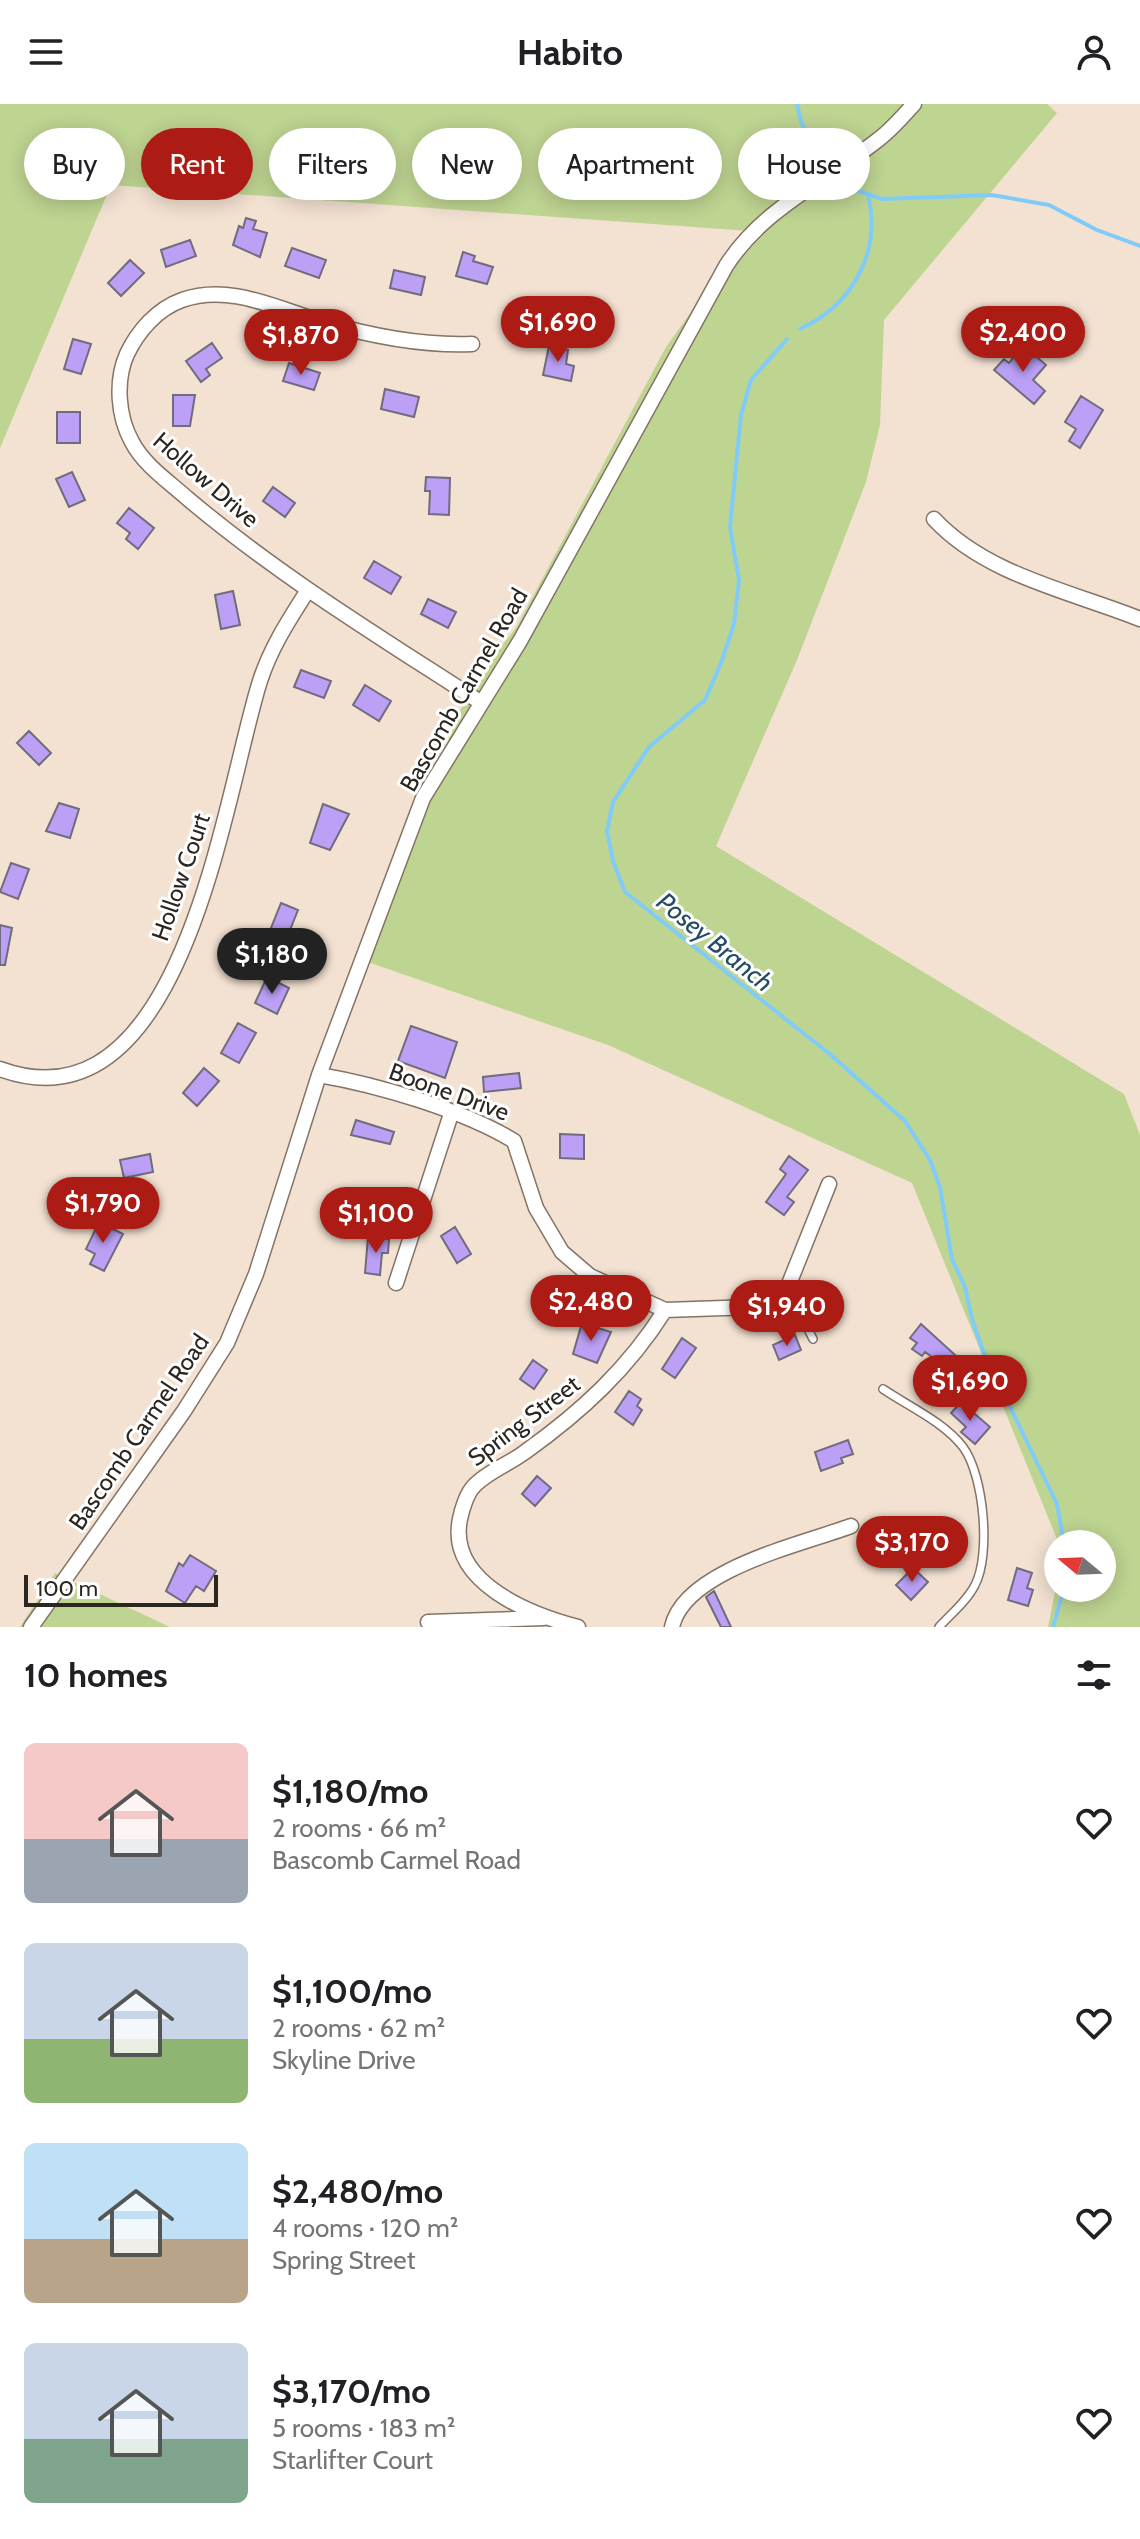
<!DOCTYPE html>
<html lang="en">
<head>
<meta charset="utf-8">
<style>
	:root { --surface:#fff; --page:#f6f6f6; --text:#202124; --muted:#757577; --accent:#ac1c14 }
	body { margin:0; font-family:Cabin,sans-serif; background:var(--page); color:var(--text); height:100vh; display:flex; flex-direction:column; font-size:30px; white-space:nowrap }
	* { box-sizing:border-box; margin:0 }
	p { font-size:26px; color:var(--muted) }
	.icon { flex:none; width:44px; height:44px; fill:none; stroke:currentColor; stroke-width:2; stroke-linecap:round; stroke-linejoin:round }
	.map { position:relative; height:1523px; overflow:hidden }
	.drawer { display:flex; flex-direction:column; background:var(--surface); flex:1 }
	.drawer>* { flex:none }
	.banner { position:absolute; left:24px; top:24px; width:1092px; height:72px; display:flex; gap:16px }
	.needle { width:52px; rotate:289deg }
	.tools { position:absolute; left:1044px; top:1426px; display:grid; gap:16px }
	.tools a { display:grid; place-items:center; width:72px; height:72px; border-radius:50%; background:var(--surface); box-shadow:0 4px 20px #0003; font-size:40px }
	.scale { position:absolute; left:24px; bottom:20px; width:194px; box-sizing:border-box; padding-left:8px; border:4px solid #2c2620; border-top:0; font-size:22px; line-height:28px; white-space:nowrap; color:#2c2620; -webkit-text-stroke:6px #fff; paint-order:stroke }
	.price { position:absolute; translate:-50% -68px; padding:0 18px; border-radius:28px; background:var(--accent); color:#fff; font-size:26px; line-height:52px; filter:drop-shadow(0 2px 4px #0008) }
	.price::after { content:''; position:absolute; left:50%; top:48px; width:24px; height:18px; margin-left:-12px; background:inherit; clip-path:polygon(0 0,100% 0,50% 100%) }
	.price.on { background:#222; color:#fff }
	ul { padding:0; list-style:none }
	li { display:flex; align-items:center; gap:24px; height:200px; padding:0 24px }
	li span { display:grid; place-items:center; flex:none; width:224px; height:160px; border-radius:12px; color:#555 }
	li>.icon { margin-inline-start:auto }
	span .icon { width:96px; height:96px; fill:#fffc; stroke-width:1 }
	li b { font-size:34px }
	h2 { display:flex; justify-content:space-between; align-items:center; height:96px; padding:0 24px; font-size:34px }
	.tag { padding:0 28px; border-radius:36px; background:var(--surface); box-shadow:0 4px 20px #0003; font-size:28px; line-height:72px }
	.tag.on { background:var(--accent); color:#fff }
	header { display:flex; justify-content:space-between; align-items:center; height:104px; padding:0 24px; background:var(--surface); font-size:36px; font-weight:800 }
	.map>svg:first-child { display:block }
	.green { fill:#bed491 }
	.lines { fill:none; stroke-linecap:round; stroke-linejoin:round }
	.stream { stroke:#81cbf9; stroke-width:4 }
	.building { fill:#bba0f6; stroke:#706b7d; stroke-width:2 }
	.service-casing { stroke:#837466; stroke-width:10 }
	.minor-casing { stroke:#837466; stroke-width:17 }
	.service { stroke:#fff; stroke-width:7 }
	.minor { stroke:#fff; stroke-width:14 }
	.labels { text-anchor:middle; stroke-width:6; stroke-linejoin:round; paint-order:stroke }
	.street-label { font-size:24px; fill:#2c2620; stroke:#fff }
	.water-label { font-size:26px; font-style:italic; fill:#234c64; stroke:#fff }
</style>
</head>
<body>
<header><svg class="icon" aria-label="menu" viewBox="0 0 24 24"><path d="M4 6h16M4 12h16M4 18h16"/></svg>Habito<svg class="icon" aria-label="person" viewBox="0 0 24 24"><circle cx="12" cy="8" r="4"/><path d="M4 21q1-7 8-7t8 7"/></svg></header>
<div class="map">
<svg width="1140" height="1523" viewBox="0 0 1140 1523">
	<rect width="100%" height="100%" fill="#f3e2d2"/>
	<path class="green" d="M0,0H1047L1057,9L884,216L880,321L866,378L797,556L716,742L1124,990L1140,1031V1523H1048L1058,1473V1484H1102V1440H1059L912,1079L608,941L359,855L471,580L516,524L666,243L749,127L111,81L0,344Z
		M55,1469L170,1523H20Z"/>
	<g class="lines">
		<path class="stream" d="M797,0L801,18L820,53
			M836,79L882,95L992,91L1049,101L1097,126L1140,142
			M800,225C852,201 882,149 868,91
			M787,235L751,276L741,311L730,423L739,476L734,520L721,559L705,596L649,643L613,698L607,727L613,757L625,788L831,951L905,1017L930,1056L940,1083L952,1155L965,1183L972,1215L983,1247L1057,1400L1064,1440
			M1053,1523L1064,1484"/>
	</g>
	<path class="building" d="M246,114L256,117L253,125L267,129L260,153L233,141L239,122L243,124Z
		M190,136L196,152L166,163L161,146Z
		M292,144L326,156L319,174L285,162Z
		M463,148L475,152L473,157L493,163L487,180L456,172Z
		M130,156L144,169L121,192L108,179Z
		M394,166L425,173L421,191L390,184Z
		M73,235L91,240L81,270L64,265Z
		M212,239L222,254L206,265L210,271L201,278L186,257Z
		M1023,241L1046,261L1033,276L1045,287L1034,300L994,266L1004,255L1009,259Z
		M549,242L568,246L566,260L574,262L571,277L543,271Z
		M289,259L320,269L314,286L283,277Z
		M385,285L419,293L414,313L381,305Z
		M173,291H195L190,322H173Z
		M1081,292L1103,306L1080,344L1069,337L1076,325L1065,318Z
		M57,308H80V339H57Z
		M72,368L85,396L69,403L56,375Z
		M426,373L450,374L449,411L429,410L430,387H425Z
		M273,383L295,399L285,413L263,397Z
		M129,404L154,424L138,445L126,435L130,429L117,419Z
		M374,457L401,473L391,490L364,474Z
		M233,487L240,521L221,525L215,491Z
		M428,495L456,508L448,524L421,510Z
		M301,566L331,577L324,594L294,583Z
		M365,581L391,597L379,617L353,601Z
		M29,627L51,649L39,661L17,639Z
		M59,699L79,705L70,734L46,727Z
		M323,700L349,710L330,746L310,739Z
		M11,759L29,765L18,795L0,788Z
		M281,799L298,806L286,836L269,829Z
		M0,821L12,824L5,861H0Z
		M267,873L289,884L277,910L255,899Z
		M238,919L256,929L239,959L221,949Z
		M411,922L457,938L445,974L398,957Z
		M204,964L219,977L197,1002L183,989Z
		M519,969L521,984L484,988L483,973Z
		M356,1016L394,1028L390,1040L351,1031Z
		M560,1030L584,1031V1055L560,1054Z
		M150,1050L153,1068L124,1074L120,1056Z
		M789,1052L808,1066L787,1093L794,1098L784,1111L766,1098L786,1070L780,1065Z
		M99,1118L123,1130L104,1167L90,1160L95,1150L86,1145Z
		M455,1123L471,1150L457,1159L441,1132Z
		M368,1133L389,1135L388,1149H382L380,1171L365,1169Z
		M582,1219L611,1228L597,1259L573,1250Z
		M921,1220L965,1260L957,1269L940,1254L937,1257L925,1248L922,1252L912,1245L917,1239L910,1234Z
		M795,1231L801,1246L779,1256L773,1241Z
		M682,1234L696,1244L675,1274L662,1265Z
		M533,1256L547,1266L534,1285L520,1275Z
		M629,1287L641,1295L637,1302L642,1306L633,1321L615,1308Z
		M961,1298L990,1323L975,1340L961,1328L966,1323L951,1309Z
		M848,1336L853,1350L841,1354L843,1359L821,1367L815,1348Z
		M537,1372L551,1384L535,1402L522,1390Z
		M190,1451L216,1467L204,1487L196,1482L185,1499L166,1487L179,1459L183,1462Z
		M913,1464L928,1478L911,1496L896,1481Z
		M1017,1464L1032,1469L1027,1484L1033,1486L1028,1502L1008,1496Z
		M714,1487L731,1523H721L706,1493Z"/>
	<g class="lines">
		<g class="service-casing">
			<path id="service" d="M781,1192L801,1211L813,1235
				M883,1285C908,1302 944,1318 963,1343C984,1371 991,1451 975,1481C967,1497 951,1510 939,1523"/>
		</g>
		<g class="minor-casing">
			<path id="minor" d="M472,240C421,242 371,232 323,218C277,205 230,179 182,196C157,205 138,227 127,250C115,277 118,313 132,338C144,361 168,377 187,394C278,471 380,533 480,598
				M934,415C986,471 1070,487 1140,515
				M0,965C184,1032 224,690 260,577C271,543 289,516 308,486
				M319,971C378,981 463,1006 514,1037L536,1104L562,1148L590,1172L665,1206L753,1203L779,1194L789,1180L829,1080
				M396,1179L451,1010
				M428,1518L544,1514
				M31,1523L184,1307L227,1239L256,1170L319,971L423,694L520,537L726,162C763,104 826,77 879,35C892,25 903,12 914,0
				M578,1523C529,1510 447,1478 460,1415C462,1405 467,1389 474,1382C487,1368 509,1360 525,1348C581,1308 628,1265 665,1206
				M672,1523C684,1466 803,1440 851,1422"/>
		</g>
		<use href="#service" class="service"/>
		<use href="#minor" class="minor"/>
	</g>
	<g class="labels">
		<g class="street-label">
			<text transform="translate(206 376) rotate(41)" y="8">Hollow Drive</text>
			<text transform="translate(464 586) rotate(-60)" y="8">Bascomb Carmel Road</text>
			<text transform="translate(181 773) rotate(-71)" y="8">Hollow Court</text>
			<text transform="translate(449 988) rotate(20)" y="8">Boone Drive</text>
			<text transform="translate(524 1317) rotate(-37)" y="8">Spring Street</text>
			<text transform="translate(139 1328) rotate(-56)" y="8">Bascomb Carmel Road</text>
		</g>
		<g class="water-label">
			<text transform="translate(715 838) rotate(39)" y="9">Posey Branch</text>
		</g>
	</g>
</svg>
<div class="tools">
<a><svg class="needle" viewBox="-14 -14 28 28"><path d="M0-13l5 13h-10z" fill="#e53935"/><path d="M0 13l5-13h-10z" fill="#757577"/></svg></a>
</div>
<div class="scale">100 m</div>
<b class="price" style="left:558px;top:260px">$1,690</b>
<b class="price" style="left:1023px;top:270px">$2,400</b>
<b class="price" style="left:301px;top:273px">$1,870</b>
<b class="price on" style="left:272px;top:892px">$1,180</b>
<b class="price" style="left:103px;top:1141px">$1,790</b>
<b class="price" style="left:376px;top:1151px">$1,100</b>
<b class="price" style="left:591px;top:1239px">$2,480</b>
<b class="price" style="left:787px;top:1244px">$1,940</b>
<b class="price" style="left:970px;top:1319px">$1,690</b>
<b class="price" style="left:912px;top:1480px">$3,170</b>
<div class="banner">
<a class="tag">Buy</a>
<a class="tag on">Rent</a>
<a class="tag">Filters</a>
<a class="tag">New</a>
<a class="tag">Apartment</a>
<a class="tag">House</a>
</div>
</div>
<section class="drawer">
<h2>10 homes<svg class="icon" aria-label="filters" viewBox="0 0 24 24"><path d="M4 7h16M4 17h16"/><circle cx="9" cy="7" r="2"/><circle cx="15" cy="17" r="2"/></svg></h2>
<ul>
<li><span style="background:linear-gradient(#f6c9c9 60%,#9aa5b1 0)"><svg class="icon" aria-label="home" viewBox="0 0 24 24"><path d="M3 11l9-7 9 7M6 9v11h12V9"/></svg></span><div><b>$1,180/mo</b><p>2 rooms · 66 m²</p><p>Bascomb Carmel Road</p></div><svg class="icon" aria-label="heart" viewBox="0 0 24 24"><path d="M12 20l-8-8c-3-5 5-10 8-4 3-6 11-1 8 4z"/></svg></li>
<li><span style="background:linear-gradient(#c9d6e8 60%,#8fb573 0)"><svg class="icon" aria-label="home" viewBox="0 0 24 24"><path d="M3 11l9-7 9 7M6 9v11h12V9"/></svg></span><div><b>$1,100/mo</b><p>2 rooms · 62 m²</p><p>Skyline Drive</p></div><svg class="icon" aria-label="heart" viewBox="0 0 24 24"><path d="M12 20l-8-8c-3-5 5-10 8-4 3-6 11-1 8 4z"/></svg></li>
<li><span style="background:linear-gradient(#bfe0f5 60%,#b9a48a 0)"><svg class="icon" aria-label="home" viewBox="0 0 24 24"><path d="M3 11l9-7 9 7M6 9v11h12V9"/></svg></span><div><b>$2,480/mo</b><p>4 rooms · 120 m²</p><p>Spring Street</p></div><svg class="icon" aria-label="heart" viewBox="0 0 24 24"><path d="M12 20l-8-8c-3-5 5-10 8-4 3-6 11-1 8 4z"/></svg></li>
<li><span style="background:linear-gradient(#c9d6e8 60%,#7fa58c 0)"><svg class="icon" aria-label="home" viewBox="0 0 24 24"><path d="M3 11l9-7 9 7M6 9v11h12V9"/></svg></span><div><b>$3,170/mo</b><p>5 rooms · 183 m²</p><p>Starlifter Court</p></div><svg class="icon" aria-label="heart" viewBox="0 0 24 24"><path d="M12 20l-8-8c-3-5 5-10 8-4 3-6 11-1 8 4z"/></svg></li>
</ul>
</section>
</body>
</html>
